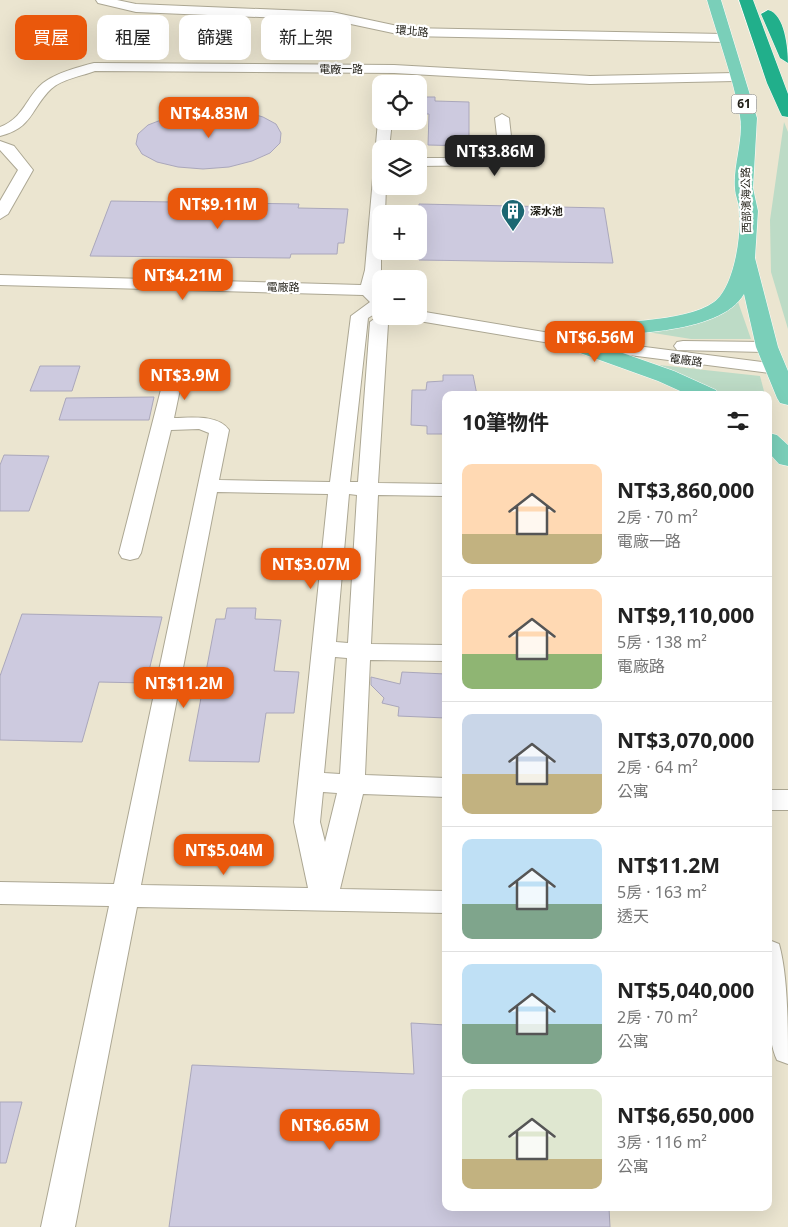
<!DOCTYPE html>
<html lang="zh-TW">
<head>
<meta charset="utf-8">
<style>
	:root { --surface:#fff; --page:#f6f6f6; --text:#222; --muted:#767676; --line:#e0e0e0; --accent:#ea580c }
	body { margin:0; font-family:"Noto Sans","Noto Sans TC",sans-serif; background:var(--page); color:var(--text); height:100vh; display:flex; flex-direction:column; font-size:19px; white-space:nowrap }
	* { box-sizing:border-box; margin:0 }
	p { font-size:16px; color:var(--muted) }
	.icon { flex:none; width:28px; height:28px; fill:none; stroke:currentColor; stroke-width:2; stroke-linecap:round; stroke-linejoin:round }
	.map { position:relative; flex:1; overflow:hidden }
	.sheet { position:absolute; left:442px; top:391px; width:330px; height:820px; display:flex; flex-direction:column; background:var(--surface); border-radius:10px; box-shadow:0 5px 20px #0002 }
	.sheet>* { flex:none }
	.hud { position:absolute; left:15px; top:15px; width:352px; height:45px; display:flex; gap:10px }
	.controls { position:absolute; left:372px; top:75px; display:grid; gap:10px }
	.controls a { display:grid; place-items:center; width:55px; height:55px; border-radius:10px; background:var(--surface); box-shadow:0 5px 20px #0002; font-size:25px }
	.price { position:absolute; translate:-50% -42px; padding:0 11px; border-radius:10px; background:var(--accent); color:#fff; font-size:16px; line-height:32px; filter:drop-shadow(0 1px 2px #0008) }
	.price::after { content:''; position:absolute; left:50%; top:30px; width:15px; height:11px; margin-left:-8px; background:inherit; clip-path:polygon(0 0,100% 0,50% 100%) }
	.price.selected { background:#222; color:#fff }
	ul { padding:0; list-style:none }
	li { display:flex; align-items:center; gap:15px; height:125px; padding:0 20px }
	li+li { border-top:1px solid var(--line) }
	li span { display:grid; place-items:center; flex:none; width:140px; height:100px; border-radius:10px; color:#555 }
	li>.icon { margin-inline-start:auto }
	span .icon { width:60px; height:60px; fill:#fffc; stroke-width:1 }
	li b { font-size:21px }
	h2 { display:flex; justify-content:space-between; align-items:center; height:60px; padding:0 20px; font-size:21px }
	.pill { padding:0 18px; border-radius:10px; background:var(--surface); box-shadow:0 5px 20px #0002; font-size:18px; line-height:45px }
	.pill.selected { background:var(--accent); color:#fff }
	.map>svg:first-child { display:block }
	.green { fill:#bddbc6 }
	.building { fill:#cdcadf; stroke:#aaa7bb }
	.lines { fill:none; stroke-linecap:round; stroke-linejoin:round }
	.street-casing { stroke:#aca793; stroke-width:2 }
	.primary-casing { stroke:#fff; stroke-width:1 }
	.highway-casing { stroke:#fff; stroke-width:1 }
	.street { fill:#fff; fill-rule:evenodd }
	.primary { fill:#7acfb9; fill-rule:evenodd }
	.highway { fill:#21af8b; fill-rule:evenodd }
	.labels { text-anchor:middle; stroke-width:4.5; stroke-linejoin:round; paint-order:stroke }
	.far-street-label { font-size:11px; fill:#232119; stroke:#fff }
	.far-poi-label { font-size:11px; font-weight:bold; fill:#232119; stroke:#fff; text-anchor:start }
	.shield { fill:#fff; stroke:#65645e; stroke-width:1 }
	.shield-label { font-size:12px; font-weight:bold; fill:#232119 }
</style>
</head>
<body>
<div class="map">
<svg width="788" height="1227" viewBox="0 0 788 1227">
	<rect width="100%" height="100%" fill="#ebe5d0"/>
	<path class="green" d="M784,122L788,132V329L771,272L770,220Z
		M737,299L751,339H691L641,331Z
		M659,365L760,376L765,395H723Z"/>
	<path class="building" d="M419,97H435V101L469,102V146L428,145L429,114H419Z
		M204,109L246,112L263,117L276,124L281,133L280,143L270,153L252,161L229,167L203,169L178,167L157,162L142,154L136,144L138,134L148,125L182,112Z
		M111,201L299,204L298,208L348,209L344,243H338L337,254H291L290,258L90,256Z
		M419,204L604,208L613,263L419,260Z
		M40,366H80L72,391H30Z
		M443,375H473L477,395H446V434H427V426L411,425L412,390H426L427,382L443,381Z
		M154,397L149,420H59L66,398Z
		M4,455L49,456L29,511H0V465Z
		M227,608H256L255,619L281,620L274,671L299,672L294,713H266L259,762L189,761L216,619H225Z
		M22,614L162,617L146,683L99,682L82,742L0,740V676Z
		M402,672L446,674V718L398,716L399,707L382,703L384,698L371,685V677L400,684Z
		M411,1023L446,1025V1208H609L610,1227H169L192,1065L414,1074Z
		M0,1102H22L6,1163H0Z"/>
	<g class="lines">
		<g class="street-casing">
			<path id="street" d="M96,0H117L136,4L332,12L407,28L724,34L730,38L724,42L407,36L332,20L136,12L98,3Z
				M94,63L394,65L590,76L735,73L742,77L735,81L590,84L394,73L95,71C82,76 62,79 51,89C31,108 33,128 0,136V127C24,118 26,97 43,83C56,73 78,67 94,63Z
				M502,114L509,118L513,155L504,165L419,166V158H495L499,154L495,118Z
				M381,118V121H392L389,149H381V186H386L385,214H381V270L377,289L381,294V310L368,318L350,482H358L370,322L381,314V316H399L388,324L378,483L446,484V496L378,495L371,644L446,645V661L370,660L365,775L446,778V797L363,794L340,889L446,891V913L137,907L75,1227H41L109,906L0,904V882L114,884L209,433L199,429L171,430L141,553L138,558L130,560L122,558L119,553L166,370L169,366H181L184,370L174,418C190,418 218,414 229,430L219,480L330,482L351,316L370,302L363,295L0,285V275L361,285L365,270L378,121ZM217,492L328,494L294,822L308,888L141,885ZM349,494L357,495L348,643L336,642ZM335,657L347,658L340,774L324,773ZM323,792L337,793L325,842L320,822Z
				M0,141L14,146L33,170L8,214L0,219V201L18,170L0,150Z
				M419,311L598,341L777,364L783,365L786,369L783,373L777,374L598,351L413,320L411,316H419Z
				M683,341L767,342L773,343L776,347L773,351L767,352L677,350L674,346L677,342Z
				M769,790H788V810H769Z
				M769,940L779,944C788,976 788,1028 788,1064L777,1060C764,1032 767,972 769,940Z"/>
		</g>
		<g class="primary-casing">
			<path id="primary" d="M707,0H721L757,118L753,188L758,211L755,258L778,347L788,371V405L780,403L777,398L756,347L744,294C720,336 616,334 573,337L565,336L562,331L565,326L573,325C609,322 685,323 714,302C734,288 742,234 739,210C739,203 735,195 735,188C733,165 744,139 740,116C733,77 718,38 707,0Z
				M577,337L674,371L716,390L719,395H689L658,381L569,349L566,344L569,339Z
				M769,433L777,435L788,445V466L779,464L769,453Z"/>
		</g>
		<g class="highway-casing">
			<path id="highway" d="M739,0H753L788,94V117L782,116L780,112L767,83Z
				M768,10C785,14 788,49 788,63L780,58L761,14Z"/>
		</g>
		<use href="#street" class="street"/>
		<use href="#primary" class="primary"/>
		<use href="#highway" class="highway"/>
	</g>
	<defs>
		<g id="building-pin" transform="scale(1.25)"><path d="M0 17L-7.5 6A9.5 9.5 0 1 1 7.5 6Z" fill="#1c6772" stroke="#fff"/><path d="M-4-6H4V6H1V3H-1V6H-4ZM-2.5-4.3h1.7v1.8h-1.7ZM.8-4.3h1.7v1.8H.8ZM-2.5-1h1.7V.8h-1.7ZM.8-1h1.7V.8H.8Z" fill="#fff"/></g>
	</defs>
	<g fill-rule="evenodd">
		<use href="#building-pin" x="513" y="211"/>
	</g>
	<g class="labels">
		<g class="far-street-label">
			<text transform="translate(412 31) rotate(5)" y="4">環北路</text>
			<text x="341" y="73">電廠一路</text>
			<text transform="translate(746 200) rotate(-91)" y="4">西部濱海公路</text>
			<text transform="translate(283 287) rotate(1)" y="4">電廠路</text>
			<text transform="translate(686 360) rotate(8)" y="4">電廠路</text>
		</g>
		<g class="far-poi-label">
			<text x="530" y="215">深水池</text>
		</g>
		<rect class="shield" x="731.5" y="94.5" width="25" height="19" rx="4"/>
		<g class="shield-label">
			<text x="744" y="108">61</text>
		</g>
	</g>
</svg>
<div class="controls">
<a><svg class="icon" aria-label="locate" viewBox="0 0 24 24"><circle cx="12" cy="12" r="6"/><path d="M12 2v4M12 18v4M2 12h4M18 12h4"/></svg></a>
<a><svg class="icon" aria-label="layers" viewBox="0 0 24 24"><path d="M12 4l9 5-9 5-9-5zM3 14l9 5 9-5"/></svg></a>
<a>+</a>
<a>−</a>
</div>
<b class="price" style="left:209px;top:139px">NT$4.83M</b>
<b class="price selected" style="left:495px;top:177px">NT$3.86M</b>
<b class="price" style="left:218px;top:230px">NT$9.11M</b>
<b class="price" style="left:183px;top:301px">NT$4.21M</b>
<b class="price" style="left:595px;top:363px">NT$6.56M</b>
<b class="price" style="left:185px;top:401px">NT$3.9M</b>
<b class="price" style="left:311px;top:590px">NT$3.07M</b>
<b class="price" style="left:184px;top:709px">NT$11.2M</b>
<b class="price" style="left:224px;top:876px">NT$5.04M</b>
<b class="price" style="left:330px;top:1151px">NT$6.65M</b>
<div class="hud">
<a class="pill selected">買屋</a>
<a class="pill">租屋</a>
<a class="pill">篩選</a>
<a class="pill">新上架</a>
</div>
<section class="sheet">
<h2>10筆物件<svg class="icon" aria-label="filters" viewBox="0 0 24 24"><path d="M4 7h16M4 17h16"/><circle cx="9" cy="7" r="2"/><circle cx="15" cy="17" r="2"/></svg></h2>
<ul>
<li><span style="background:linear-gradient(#ffd9b3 70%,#c2b280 0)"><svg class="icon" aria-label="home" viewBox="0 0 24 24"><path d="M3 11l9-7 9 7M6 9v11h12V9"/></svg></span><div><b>NT$3,860,000</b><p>2房 · 70 m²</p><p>電廠一路</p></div></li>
<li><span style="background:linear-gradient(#ffd9b3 65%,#8fb573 0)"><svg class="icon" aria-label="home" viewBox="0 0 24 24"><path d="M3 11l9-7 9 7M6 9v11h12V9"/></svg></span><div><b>NT$9,110,000</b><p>5房 · 138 m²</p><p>電廠路</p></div></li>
<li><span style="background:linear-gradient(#c9d6e8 60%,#c2b280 0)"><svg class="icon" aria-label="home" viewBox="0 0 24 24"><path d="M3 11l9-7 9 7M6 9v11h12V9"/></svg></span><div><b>NT$3,070,000</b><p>2房 · 64 m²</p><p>公寓</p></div></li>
<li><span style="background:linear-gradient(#bfe0f5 65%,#7fa58c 0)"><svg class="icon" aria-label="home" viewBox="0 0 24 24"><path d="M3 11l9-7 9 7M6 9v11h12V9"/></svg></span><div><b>NT$11.2M</b><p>5房 · 163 m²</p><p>透天</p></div></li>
<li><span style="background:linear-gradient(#bfe0f5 60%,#7fa58c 0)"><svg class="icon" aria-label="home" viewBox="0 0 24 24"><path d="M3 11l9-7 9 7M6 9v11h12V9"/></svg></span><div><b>NT$5,040,000</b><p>2房 · 70 m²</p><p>公寓</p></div></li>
<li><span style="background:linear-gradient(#dfe7d0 70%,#c2b280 0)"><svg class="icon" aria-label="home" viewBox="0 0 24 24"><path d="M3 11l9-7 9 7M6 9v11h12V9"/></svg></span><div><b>NT$6,650,000</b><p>3房 · 116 m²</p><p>公寓</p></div></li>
</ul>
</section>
</div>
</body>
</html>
